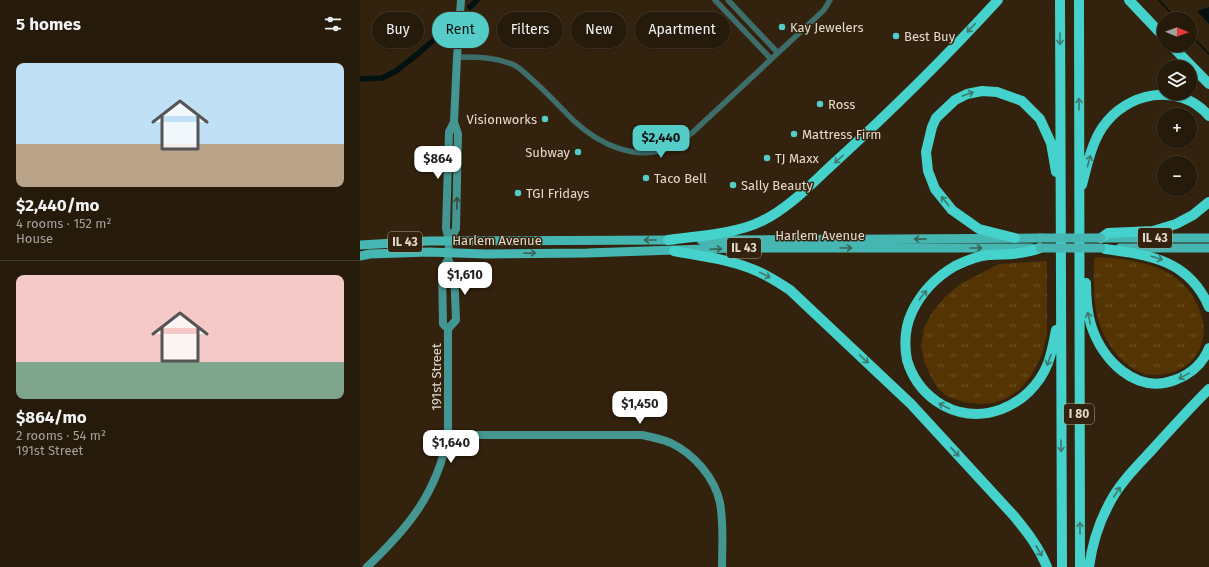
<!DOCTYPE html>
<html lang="en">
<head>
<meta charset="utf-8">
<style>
	:root { --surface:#261a0a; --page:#2e2313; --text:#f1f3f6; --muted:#a4a19c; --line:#42382b; --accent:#54cdc8 }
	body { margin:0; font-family:"Fira Sans",sans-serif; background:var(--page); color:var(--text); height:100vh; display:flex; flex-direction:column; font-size:15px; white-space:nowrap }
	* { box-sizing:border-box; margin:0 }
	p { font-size:13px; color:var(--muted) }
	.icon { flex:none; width:22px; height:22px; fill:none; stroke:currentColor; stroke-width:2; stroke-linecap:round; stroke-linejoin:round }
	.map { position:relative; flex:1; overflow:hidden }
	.panel { display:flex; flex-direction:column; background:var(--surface); width:360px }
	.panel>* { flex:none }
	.guide { position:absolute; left:12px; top:12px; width:380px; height:36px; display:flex; gap:8px }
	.needle { width:26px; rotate:91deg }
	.fabs { position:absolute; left:797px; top:12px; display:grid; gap:8px }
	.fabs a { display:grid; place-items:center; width:40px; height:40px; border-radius:50%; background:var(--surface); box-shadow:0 1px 3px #0004,0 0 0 1px var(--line); font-size:20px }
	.price { position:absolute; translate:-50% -34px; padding:0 9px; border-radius:8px; background:#fff; color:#222; font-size:13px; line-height:26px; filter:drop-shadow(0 1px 2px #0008) }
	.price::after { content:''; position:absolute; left:50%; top:24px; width:12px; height:9px; margin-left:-6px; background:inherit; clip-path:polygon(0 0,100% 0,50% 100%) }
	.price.on { background:var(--accent); color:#111 }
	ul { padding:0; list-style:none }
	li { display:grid; align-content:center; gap:8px; height:212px; padding:0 16px }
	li+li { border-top:1px solid var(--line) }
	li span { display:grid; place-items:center; height:124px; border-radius:8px; color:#555 }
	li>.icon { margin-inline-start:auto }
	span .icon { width:72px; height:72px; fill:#fffc; stroke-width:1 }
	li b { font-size:17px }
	h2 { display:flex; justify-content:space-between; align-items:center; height:48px; padding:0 16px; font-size:17px }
	.tag { padding:0 14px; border-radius:18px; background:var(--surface); box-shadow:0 1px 3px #0004,0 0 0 1px var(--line); font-size:14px; line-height:36px }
	.tag.on { background:var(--accent); color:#111 }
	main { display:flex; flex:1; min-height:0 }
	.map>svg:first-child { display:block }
	.grass { fill:url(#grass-tufts) }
	.water { fill:#021211 }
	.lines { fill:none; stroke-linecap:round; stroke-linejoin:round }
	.stream { stroke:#021211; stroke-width:1.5 }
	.canal { stroke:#021211; stroke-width:5.5 }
	.street { stroke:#3d6e6b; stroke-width:5.5 }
	.secondary { stroke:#449692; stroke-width:8 }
	.primary { stroke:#45b6b1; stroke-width:9 }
	.highway { stroke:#45d2cc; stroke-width:10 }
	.primary-bridge { stroke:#45b6b1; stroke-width:9 }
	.oneway { stroke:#3c7a6c }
	.oneway2 { stroke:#394b3c }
	.oneway3 { stroke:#3b6557 }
	.poi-dot { fill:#54cdc8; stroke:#33220d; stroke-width:1.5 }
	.labels { text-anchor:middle; stroke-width:3; stroke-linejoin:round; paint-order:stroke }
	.shield { fill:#33220d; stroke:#b0a393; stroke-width:1 }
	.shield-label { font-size:12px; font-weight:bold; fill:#e5dacd }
	.poi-label { font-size:13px; fill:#e5dacd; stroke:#33220d; text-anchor:start }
	.street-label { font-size:13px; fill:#e5dacd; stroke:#33220d }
</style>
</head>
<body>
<main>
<section class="panel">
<h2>5 homes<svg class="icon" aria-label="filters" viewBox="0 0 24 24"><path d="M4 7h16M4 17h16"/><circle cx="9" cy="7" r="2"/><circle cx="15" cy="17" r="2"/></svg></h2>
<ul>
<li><span style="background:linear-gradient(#bfe0f5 65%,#b9a48a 0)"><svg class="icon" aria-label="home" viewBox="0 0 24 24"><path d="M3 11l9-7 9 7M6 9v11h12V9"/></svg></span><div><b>$2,440/mo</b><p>4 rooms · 152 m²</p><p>House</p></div></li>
<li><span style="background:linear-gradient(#f6c9c9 70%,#7fa58c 0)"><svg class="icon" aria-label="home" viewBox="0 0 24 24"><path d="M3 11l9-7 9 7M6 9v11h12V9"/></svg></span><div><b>$864/mo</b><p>2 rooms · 54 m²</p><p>191st Street</p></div></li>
</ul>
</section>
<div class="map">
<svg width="849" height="567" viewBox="0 0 849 567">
	<defs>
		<pattern id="grass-tufts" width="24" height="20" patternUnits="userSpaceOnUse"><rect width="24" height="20" fill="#543403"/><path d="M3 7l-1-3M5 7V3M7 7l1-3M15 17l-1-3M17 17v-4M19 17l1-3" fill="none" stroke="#6c5127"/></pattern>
	</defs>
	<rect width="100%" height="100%" fill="#33220d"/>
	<path class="grass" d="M735,257C780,259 829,267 842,318C846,331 843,347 834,358C825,370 810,374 796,375C766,376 742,340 737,314C733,296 734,278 734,260Z
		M687,261V333L682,355L671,376L659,390L645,399L634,403L621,404L604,402L586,396L577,387L571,377L564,361L561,346L564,328L573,311L586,296L602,283L639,264Z"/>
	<path class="water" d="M849,7V24L837,11Z"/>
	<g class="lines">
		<path class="stream" d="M799,0L816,19
			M830,34L849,54"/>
		<path class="canal" d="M110,7L117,0
			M0,79L22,78L36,71L60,52L86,29"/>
		<path class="street" d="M355,0L411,59
			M368,0L418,53
			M97,57C117,57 136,57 154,65C161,68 171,79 177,84C190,96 202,109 214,121C240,145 277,162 311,147C318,144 325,138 332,133L464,10L470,0"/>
		<path class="secondary" d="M89,241L96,229L98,134L94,122L97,57L101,0
			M88,329L83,324L82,269L88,260L89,241L86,228L89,132L94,122
			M88,435H282C292,437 302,439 311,443C334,454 355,478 360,503C364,524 362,546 362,567
			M7,567C49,527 77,493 88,435V329L96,320L94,269L88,260"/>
		<path class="primary" d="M741,238H849
			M341,240L680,238
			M0,245L68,241L314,240
			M760,248H849
			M0,256L10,254L69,252L125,254L227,253L374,248H671"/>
		<path class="highway" d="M700,0L702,567
			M719,0C719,189 719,378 720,567
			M769,0L804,37
			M811,45L849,84
			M722,185C727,166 731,145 742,128C766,92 819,81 849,116
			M655,238L619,229L592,210L575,189L568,171L566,152L572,127L576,118L595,100L607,94L622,91L637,92L662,101L680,119L691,143L696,172
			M741,238L748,233L793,231L816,224L833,215L849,202
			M308,240C338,236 376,234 402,221C429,208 451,184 473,164C530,112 586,57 638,0
			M680,248C675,250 670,251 666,252C654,255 641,254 629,255C618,256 605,261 595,266C576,277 561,293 552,312C545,327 544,344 547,360C552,377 562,391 576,401C617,430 671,407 688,363C692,352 694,341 696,330
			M745,249C790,255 829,260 849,307
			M314,251C340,256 368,259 392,269C406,274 418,282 430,290L551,404L654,516C667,532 679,547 687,567
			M726,283C726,297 727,311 731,325C742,360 776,395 815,380C831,374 843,363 849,348
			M729,567C732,546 738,525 748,506C758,485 775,468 791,451C810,430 829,409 849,389"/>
		<path class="primary-bridge" d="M680,238H741
			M680,248H741"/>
	</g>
	<defs><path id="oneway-shaft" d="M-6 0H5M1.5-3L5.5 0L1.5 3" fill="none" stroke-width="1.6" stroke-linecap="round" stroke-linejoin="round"/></defs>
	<g class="oneway">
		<use href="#oneway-shaft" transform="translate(611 28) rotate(134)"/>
		<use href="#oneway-shaft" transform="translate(700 39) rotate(90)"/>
		<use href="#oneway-shaft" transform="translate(608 94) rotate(-19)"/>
		<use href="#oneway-shaft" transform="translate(719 104) rotate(-90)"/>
		<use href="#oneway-shaft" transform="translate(479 159) rotate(138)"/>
		<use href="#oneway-shaft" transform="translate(729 161) rotate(-75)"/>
		<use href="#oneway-shaft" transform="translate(585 201) rotate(-129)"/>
		<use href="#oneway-shaft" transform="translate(797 258) rotate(18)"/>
		<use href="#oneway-shaft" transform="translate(405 275) rotate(27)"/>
		<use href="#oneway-shaft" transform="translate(563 295) rotate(-52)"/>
		<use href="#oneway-shaft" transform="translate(729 318) rotate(-103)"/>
		<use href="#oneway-shaft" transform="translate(504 359) rotate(44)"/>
		<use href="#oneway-shaft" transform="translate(689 360) rotate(110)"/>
		<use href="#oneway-shaft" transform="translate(824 376) rotate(151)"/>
		<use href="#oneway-shaft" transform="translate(584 406) rotate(-153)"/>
		<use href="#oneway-shaft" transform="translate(701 446) rotate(90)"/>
		<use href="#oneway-shaft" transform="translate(595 452) rotate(47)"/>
		<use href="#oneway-shaft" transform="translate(757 492) rotate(-56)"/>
		<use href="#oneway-shaft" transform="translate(720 528) rotate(-90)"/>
		<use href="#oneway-shaft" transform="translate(679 551) rotate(61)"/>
	</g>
	<use class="oneway2" href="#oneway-shaft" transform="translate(97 203) rotate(-89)"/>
	<g class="oneway3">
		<use href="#oneway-shaft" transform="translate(560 239) rotate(179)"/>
		<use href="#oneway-shaft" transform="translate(290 240) rotate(180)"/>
		<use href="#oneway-shaft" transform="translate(486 248)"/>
		<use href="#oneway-shaft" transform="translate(616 248)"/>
		<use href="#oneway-shaft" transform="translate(356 249) rotate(-2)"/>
		<use href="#oneway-shaft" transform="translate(170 253) rotate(-1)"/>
	</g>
	<g class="poi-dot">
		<circle cx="422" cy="27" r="4"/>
		<circle cx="536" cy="36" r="4"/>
		<circle cx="460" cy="104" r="4"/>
		<circle cx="185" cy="119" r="4"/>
		<circle cx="434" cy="134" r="4"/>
		<circle cx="218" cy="152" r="4"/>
		<circle cx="407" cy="158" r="4"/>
		<circle cx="286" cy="178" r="4"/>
		<circle cx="373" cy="185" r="4"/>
		<circle cx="158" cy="193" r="4"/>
	</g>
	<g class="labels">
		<g class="shield">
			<rect x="778" y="228" width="34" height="20" rx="3"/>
			<rect x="28" y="232" width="34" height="20" rx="3"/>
			<rect x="367" y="238" width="34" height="20" rx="3"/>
			<rect x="704" y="404" width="30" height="20" rx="3"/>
		</g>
		<g class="shield-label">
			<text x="795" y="242">IL 43</text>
			<text x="45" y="246">IL 43</text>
			<text x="384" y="252">IL 43</text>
			<text x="719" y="418">I 80</text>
		</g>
		<g class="poi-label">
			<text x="430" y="32">Kay Jewelers</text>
			<text x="544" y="41">Best Buy</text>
			<text x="468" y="109">Ross</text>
			<text x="177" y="124" text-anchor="end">Visionworks</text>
			<text x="442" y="139">Mattress Firm</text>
			<text x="210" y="157" text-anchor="end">Subway</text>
			<text x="415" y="163">TJ Maxx</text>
			<text x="294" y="183">Taco Bell</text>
			<text x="381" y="190">Sally Beauty</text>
			<text x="166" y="198">TGI Fridays</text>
		</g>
		<g class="street-label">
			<text x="460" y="240">Harlem Avenue</text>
			<text x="137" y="245">Harlem Avenue</text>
			<text transform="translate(76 377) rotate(-90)" y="5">191st Street</text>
		</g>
	</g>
</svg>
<div class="fabs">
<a><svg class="needle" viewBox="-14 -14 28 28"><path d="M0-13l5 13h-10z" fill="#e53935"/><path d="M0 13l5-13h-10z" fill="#a4a19c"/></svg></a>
<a><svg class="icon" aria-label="layers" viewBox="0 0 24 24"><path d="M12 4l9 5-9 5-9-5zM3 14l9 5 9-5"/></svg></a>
<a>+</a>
<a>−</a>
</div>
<b class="price on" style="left:301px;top:159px">$2,440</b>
<b class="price" style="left:78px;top:180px">$864</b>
<b class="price" style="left:105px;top:296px">$1,610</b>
<b class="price" style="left:280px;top:425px">$1,450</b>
<b class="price" style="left:91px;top:464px">$1,640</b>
<div class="guide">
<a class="tag">Buy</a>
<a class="tag on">Rent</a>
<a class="tag">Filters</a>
<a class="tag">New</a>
<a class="tag">Apartment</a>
</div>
</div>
</main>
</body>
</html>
